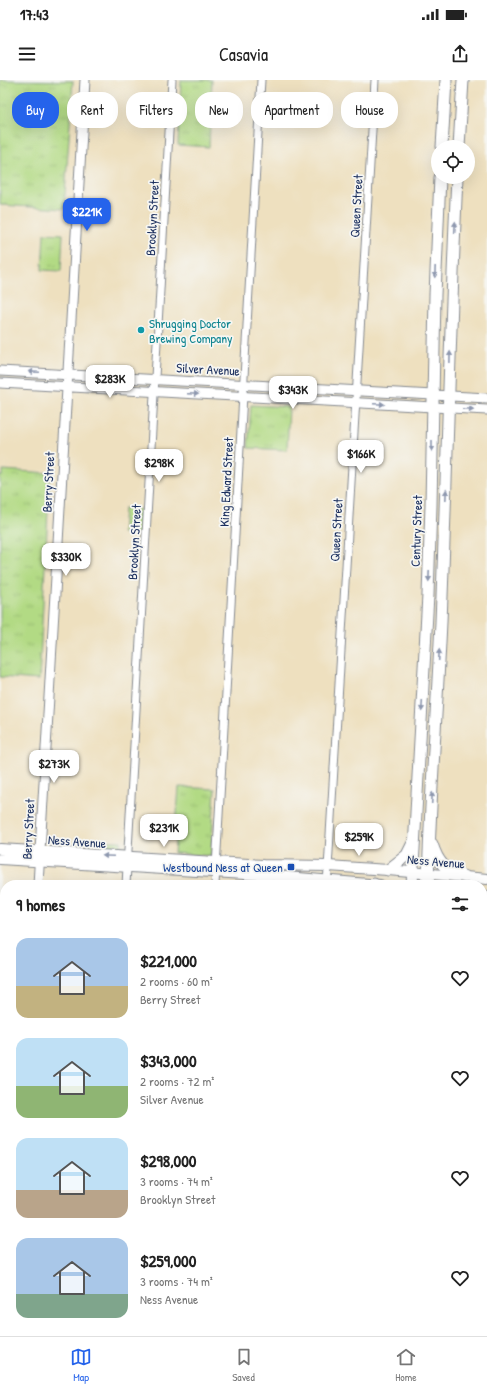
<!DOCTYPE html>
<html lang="en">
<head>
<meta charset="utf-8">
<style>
	:root { --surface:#fff; --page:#f2f2f2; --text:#222; --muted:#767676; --line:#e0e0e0; --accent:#2563eb }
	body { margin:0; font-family:"Patrick Hand",sans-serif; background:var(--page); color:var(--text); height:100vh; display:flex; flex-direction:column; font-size:15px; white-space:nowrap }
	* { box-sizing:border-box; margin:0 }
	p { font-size:13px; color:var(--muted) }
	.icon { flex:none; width:22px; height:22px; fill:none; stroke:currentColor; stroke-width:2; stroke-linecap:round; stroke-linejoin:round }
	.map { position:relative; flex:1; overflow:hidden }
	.panel { position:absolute; left:0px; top:800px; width:487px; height:456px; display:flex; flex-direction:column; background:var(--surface); border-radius:16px 16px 0 0; box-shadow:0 4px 16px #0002 }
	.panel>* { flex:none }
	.guide { position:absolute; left:12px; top:12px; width:463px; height:36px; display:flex; gap:8px }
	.buttons { position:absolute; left:431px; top:60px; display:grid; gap:8px }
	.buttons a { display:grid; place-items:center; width:44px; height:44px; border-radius:50%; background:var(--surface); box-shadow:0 4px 16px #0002; font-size:20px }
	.price { position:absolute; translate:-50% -34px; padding:0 9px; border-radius:8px; background:#fff; color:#222; font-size:13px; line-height:26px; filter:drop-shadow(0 1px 2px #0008) }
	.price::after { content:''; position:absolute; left:50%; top:24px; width:12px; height:9px; margin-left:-6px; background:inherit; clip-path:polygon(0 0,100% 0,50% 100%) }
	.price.on { background:var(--accent); color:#fff }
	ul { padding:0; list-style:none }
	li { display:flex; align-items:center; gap:12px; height:100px; padding:0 16px }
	li span { display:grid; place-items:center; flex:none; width:112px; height:80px; border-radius:12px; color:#555 }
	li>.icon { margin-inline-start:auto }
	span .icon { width:48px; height:48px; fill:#fffc; stroke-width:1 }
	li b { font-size:17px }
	h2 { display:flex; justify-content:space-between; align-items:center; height:48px; padding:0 16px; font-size:17px }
	.pill { padding:0 14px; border-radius:16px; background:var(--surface); box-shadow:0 4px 16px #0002; font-size:14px; line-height:36px }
	.pill.on { background:var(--accent); color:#fff }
	.status { display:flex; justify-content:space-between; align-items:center; height:28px; padding:0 20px; background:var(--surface); direction:ltr }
	.status svg { height:11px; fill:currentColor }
	header { display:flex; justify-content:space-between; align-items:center; height:52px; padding:0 16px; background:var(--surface); font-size:18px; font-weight:600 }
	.menu { display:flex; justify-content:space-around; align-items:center; height:56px; border-top:1px solid var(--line); background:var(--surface); font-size:11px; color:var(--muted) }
	.menu a { display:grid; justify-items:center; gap:2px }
	.menu .on { color:var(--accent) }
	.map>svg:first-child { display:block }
	.grass { fill:#b2da84; stroke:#668471 }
	.park { fill:url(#park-tufts); stroke:#668471 }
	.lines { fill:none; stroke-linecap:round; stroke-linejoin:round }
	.minor-casing { stroke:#84888e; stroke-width:9 }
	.tertiary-casing { stroke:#84888e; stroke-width:11 }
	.secondary-casing { stroke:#84888e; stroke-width:12 }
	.primary-casing { stroke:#84888e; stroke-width:13 }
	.trunk-casing { stroke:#84888e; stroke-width:14 }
	.minor { stroke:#fff; stroke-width:7 }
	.tertiary { stroke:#fff; stroke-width:9 }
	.secondary { stroke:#fff; stroke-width:10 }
	.primary { stroke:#fff; stroke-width:11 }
	.trunk { stroke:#fff; stroke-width:12 }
	.oneway { fill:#8d97ae }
	.culture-dot { fill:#0f9aa8; stroke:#f6f6f2; stroke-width:1.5 }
	.transit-dot { fill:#1a4fb4; stroke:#f6f6f2; stroke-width:1.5 }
	.labels { text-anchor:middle; stroke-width:3.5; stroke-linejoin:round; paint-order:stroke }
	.street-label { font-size:13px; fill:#1b2f5e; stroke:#f6f6f2 }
	.culture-label { font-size:13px; fill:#0d838f; stroke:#f6f6f2; text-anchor:start }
	.transit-label { font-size:13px; fill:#164399; stroke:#f6f6f2; text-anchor:end }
</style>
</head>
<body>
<div class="status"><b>17:43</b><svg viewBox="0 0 49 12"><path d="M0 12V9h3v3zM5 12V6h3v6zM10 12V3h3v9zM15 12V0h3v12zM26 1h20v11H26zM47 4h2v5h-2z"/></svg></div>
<header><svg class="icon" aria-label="menu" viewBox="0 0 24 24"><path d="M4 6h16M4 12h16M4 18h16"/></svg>Casavia<svg class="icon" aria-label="share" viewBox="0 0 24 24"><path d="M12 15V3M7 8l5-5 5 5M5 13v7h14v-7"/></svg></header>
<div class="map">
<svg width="487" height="1256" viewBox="0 0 487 1256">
	<defs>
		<pattern id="park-tufts" width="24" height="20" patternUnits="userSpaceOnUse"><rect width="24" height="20" fill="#b2da84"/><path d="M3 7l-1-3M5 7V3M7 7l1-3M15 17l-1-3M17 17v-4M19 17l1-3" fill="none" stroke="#98bb74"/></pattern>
	</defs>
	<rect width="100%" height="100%" fill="#f6f6f2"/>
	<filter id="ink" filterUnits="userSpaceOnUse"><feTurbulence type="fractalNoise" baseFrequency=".025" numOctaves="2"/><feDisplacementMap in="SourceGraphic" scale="8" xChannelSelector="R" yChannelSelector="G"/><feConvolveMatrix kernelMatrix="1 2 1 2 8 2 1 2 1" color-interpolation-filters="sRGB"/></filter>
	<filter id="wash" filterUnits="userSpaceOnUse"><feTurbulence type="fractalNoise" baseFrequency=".012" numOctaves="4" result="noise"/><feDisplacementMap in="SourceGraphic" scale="16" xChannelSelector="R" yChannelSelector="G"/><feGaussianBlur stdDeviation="0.9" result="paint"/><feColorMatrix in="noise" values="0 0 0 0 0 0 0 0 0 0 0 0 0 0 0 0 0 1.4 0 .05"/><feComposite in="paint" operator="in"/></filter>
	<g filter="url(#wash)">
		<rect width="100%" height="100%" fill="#eee0bf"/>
		<path class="grass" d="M482,1055L487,1057V1111L483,1112L482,1109Z
			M482,1205L487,1217V1256H465L464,1251H482Z
			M350,1251H398L399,1256H349Z"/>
		<path class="park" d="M0,0L73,1L64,129L0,125Z
			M181,0H212L209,67L178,65Z
			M44,153L63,154L61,191L42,190Z
			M251,325L289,327L287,370L248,368Z
			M3,390L50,393L39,600L0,597V396H3Z
			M124,428L140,429L138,453H122Z
			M179,707L215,709L211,776L174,773Z
			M104,761H121L120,769L104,768Z"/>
	</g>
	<g filter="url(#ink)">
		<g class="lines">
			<g class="minor-casing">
				<path id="minor" d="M126,805L172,0
					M215,805L261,0
					M327,805L375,0
					M100,1256V1251
					M189,1256L190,1251
					M303,1256V1251"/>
			</g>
			<g class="tertiary-casing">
				<path id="tertiary" d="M0,291L487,318
					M0,303L487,330
					M38,805L85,0
					M12,1256V1251"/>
			</g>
			<g class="secondary-casing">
				<path id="secondary" d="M0,769L263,785L328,786L388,790L487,799
					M0,779L263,795L380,805
					M482,815L487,816"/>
			</g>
			<g class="primary-casing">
				<path id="primary" d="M442,67L446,0
					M459,67L463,0
					M432,764C439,786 445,788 465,797
					M388,790L407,775L413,763
					M374,804V805
					M412,805L428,515L431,425L435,215L440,97
					M428,805C430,717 437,630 441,542C447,394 450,245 457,97
					M482,1051L487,1053
					M482,1133L487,1147
					M482,1178L487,1192"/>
			</g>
			<g class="trunk-casing">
				<path id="trunk" d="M482,1193L487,1200
					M345,1256L346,1251"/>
			</g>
			<use href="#minor" class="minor"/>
			<use href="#tertiary" class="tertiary"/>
			<use href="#secondary" class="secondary"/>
			<use href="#primary" class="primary"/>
			<use href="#trunk" class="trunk"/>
		</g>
		<defs><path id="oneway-solid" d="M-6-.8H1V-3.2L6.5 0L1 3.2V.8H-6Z"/></defs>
		<g class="oneway">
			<use href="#oneway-solid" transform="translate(455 147) rotate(-87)"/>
			<use href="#oneway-solid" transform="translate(435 192) rotate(92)"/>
			<use href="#oneway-solid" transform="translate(450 277) rotate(-89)"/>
			<use href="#oneway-solid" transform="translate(34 292) rotate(-177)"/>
			<use href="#oneway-solid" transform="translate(193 314) rotate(3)"/>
			<use href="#oneway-solid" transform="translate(379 324) rotate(3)"/>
			<use href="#oneway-solid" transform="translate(468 329) rotate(3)"/>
			<use href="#oneway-solid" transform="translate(432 366) rotate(90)"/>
			<use href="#oneway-solid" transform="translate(446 415) rotate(-88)"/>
			<use href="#oneway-solid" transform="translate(429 496) rotate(92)"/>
			<use href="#oneway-solid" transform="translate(439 575) rotate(-87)"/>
			<use href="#oneway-solid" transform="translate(422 626) rotate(93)"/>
			<use href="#oneway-solid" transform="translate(432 718) rotate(-87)"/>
			<use href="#oneway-solid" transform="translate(108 776) rotate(-177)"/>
		</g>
	</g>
	<circle class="culture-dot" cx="141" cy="250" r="4"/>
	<rect class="transit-dot" x="287" y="783" width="8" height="8" rx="2"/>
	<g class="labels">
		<g class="street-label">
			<text transform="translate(356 126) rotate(-87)" y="5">Queen Street</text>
			<text transform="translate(152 138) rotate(-87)" y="5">Brooklyn Street</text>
			<text transform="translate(208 289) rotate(3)" y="5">Silver Avenue</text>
			<text transform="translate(48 402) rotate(-87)" y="5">Berry Street</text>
			<text transform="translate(226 402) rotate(-87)" y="5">King Edward Street</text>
			<text transform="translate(336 450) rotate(-87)" y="5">Queen Street</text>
			<text transform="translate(416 451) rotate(-88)" y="5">Century Street</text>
			<text transform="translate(134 462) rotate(-87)" y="5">Brooklyn Street</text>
			<text transform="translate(28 749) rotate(-87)" y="5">Berry Street</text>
			<text transform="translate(77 761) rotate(4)" y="5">Ness Avenue</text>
			<text transform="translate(436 781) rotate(5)" y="5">Ness Avenue</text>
		</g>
		<g class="culture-label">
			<text x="149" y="248">Shrugging Doctor<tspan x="149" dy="15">Brewing Company</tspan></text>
		</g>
		<g class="transit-label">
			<text x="283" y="792">Westbound Ness at Queen</text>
		</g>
	</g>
</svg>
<div class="buttons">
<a><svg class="icon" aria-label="locate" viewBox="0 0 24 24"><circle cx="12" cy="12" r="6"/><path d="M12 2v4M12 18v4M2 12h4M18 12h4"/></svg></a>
</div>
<b class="price on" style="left:87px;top:152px">$221K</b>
<b class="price" style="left:110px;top:319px">$283K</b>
<b class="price" style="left:293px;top:330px">$343K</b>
<b class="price" style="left:361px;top:394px">$166K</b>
<b class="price" style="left:159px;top:403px">$298K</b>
<b class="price" style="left:66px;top:497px">$330K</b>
<b class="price" style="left:54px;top:704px">$273K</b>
<b class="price" style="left:164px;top:768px">$231K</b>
<b class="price" style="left:359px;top:777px">$259K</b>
<div class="guide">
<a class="pill on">Buy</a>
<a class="pill">Rent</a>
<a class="pill">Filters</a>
<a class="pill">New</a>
<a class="pill">Apartment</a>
<a class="pill">House</a>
</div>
<section class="panel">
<h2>9 homes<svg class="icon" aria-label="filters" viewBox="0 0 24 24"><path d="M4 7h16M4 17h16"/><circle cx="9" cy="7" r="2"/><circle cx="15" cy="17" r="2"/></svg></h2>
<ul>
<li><span style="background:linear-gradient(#a9c7e8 60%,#c2b280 0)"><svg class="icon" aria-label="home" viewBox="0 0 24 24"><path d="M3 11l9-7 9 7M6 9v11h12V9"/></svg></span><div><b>$221,000</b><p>2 rooms · 60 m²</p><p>Berry Street</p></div><svg class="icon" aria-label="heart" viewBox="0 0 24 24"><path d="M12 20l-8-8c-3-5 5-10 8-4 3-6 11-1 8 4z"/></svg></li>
<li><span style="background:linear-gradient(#bfe0f5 60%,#8fb573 0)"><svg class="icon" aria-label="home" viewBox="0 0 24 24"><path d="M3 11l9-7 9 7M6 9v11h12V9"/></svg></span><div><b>$343,000</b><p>2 rooms · 72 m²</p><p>Silver Avenue</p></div><svg class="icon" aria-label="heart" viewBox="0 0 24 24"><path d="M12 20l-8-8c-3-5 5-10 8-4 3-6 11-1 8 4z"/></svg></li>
<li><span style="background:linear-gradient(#bfe0f5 65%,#b9a48a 0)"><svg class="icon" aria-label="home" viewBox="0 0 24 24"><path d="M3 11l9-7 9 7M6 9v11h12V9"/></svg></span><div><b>$298,000</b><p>3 rooms · 74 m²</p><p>Brooklyn Street</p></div><svg class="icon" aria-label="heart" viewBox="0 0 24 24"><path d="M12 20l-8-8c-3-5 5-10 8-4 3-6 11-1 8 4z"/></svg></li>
<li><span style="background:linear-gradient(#a9c7e8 70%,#7fa58c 0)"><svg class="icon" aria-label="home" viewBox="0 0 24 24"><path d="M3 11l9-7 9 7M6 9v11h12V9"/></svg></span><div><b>$259,000</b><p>3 rooms · 74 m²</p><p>Ness Avenue</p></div><svg class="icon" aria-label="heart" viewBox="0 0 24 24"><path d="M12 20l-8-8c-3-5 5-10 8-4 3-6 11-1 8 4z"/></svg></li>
</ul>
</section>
</div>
<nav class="menu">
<a class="on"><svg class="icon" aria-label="map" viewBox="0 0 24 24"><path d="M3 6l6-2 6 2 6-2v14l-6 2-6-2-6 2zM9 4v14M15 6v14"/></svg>Map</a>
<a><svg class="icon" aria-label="saved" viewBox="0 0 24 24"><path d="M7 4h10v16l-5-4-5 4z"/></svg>Saved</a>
<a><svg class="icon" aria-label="home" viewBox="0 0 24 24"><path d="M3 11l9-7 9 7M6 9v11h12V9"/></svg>Home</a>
</nav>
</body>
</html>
